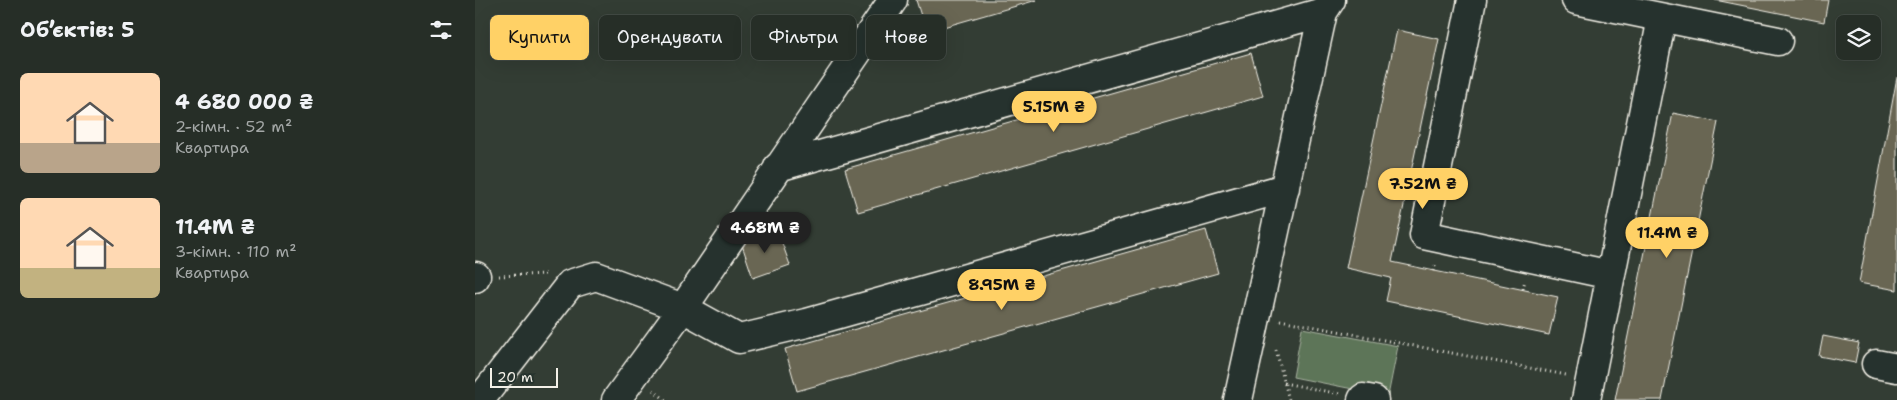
<!DOCTYPE html>
<html lang="uk">
<head>
<meta charset="utf-8">
<style>
	:root { --surface:#262e27; --page:#2e362f; --text:#f1f3f6; --muted:#a4a8a7; --line:#424a44; --accent:#ffd166 }
	body { margin:0; font-family:"Shantell Sans",sans-serif; background:var(--page); color:var(--text); height:100vh; display:flex; flex-direction:column; font-size:19px; white-space:nowrap }
	* { box-sizing:border-box; margin:0 }
	p { font-size:16px; color:var(--muted) }
	.icon { flex:none; width:28px; height:28px; fill:none; stroke:currentColor; stroke-width:2; stroke-linecap:round; stroke-linejoin:round }
	.map { position:relative; flex:1; overflow:hidden }
	.drawer { display:flex; flex-direction:column; background:var(--surface); width:475px }
	.drawer>* { flex:none }
	.hud { position:absolute; left:15px; top:15px; width:475px; height:45px; display:flex; gap:10px }
	.tools { position:absolute; left:1361px; top:15px; display:grid; gap:10px }
	.tools a { display:grid; place-items:center; width:45px; height:45px; border-radius:8px; background:var(--surface); box-shadow:0 5px 20px #0002,0 0 0 1px var(--line); font-size:25px }
	.scale { position:absolute; left:15px; bottom:12px; width:68px; box-sizing:border-box; padding-left:5px; border:2px solid #f4f1e8; border-top:0; font-size:14px; line-height:18px; white-space:nowrap; color:#f4f1e8; -webkit-text-stroke:4px #26332d; paint-order:stroke }
	.price { position:absolute; translate:-50% -42px; padding:0 11px; border-radius:18px; background:var(--accent); color:#111; font-size:16px; line-height:32px; filter:drop-shadow(0 1px 2px #0008) }
	.price::after { content:''; position:absolute; left:50%; top:30px; width:15px; height:11px; margin-left:-8px; background:inherit; clip-path:polygon(0 0,100% 0,50% 100%) }
	.price.selected { background:#222; color:#fff }
	ul { padding:0; list-style:none }
	li { display:flex; align-items:center; gap:15px; height:125px; padding:0 20px }
	li span { display:grid; place-items:center; flex:none; width:140px; height:100px; border-radius:8px; color:#555 }
	li>.icon { margin-inline-start:auto }
	span .icon { width:60px; height:60px; fill:#fffc; stroke-width:1 }
	li b { font-size:21px }
	h2 { display:flex; justify-content:space-between; align-items:center; height:60px; padding:0 20px; font-size:21px }
	.chip { padding:0 18px; border-radius:8px; background:var(--surface); box-shadow:0 5px 20px #0002,0 0 0 1px var(--line); font-size:18px; line-height:45px }
	.chip.selected { background:var(--accent); color:#111 }
	main { display:flex; flex:1; min-height:0 }
	.map>svg:first-child { display:block }
	.park { fill:#5d7458; stroke:#a8b2a0 }
	.building { fill:#696652; stroke:#f4f1e8 }
	.lines { fill:none; stroke-linecap:round; stroke-linejoin:round }
	.minor-casing { stroke:#f4f1e8; stroke-width:31 }
	.path { stroke:#f4f1e8; stroke-width:3; stroke-dasharray:1 4; stroke-linecap:butt }
	.minor { stroke:#26332d; stroke-width:28 }
</style>
</head>
<body>
<main>
<section class="drawer">
<h2>Об’єктів: 5<svg class="icon" aria-label="filters" viewBox="0 0 24 24"><path d="M4 7h16M4 17h16"/><circle cx="9" cy="7" r="2"/><circle cx="15" cy="17" r="2"/></svg></h2>
<ul>
<li><span style="background:linear-gradient(#ffd9b3 70%,#b9a48a 0)"><svg class="icon" aria-label="home" viewBox="0 0 24 24"><path d="M3 11l9-7 9 7M6 9v11h12V9"/></svg></span><div><b>4 680 000 ₴</b><p>2-кімн. · 52 m²</p><p>Квартира</p></div></li>
<li><span style="background:linear-gradient(#ffd9b3 70%,#c2b280 0)"><svg class="icon" aria-label="home" viewBox="0 0 24 24"><path d="M3 11l9-7 9 7M6 9v11h12V9"/></svg></span><div><b>11.4M ₴</b><p>3-кімн. · 110 m²</p><p>Квартира</p></div></li>
</ul>
</section>
<div class="map">
<svg width="1422" height="400" viewBox="0 0 1422 400">
	<rect width="100%" height="100%" fill="#333d34"/>
	<filter id="ink" filterUnits="userSpaceOnUse"><feTurbulence type="fractalNoise" baseFrequency=".02" numOctaves="2"/><feDisplacementMap in="SourceGraphic" scale="10" xChannelSelector="R" yChannelSelector="G"/><feConvolveMatrix kernelMatrix="1 2 1 2 8 2 1 2 1" color-interpolation-filters="sRGB"/></filter>
	<g filter="url(#ink)">
		<path class="park" d="M827,328L923,346L913,396L818,377Z"/>
		<path class="building" d="M441,0H562L451,32Z
			M1240,0H1353L1349,22Z
			M922,30L964,39L917,262L1083,297L1074,335L911,301L916,278L871,268Z
			M776,53L788,96L383,212L370,169Z
			M1422,77V290L1384,283Z
			M1198,113L1243,122L1187,400H1140Z
			M302,229L315,265L278,278L266,242Z
			M731,230L743,273L322,391L310,349Z
			M1348,336L1384,343L1380,363L1344,356Z"/>
		<g class="lines">
			<g class="minor-casing">
				<path id="minor" d="M997,0L949,235L1136,275
					M1101,0L1303,41
					M303,167L848,12
					M0,278L1,276
					M1401,364L1422,368
					M5,400L95,284L121,276L208,308L264,339L332,323L810,188
					M141,400L208,308L418,0
					M763,400L848,12L856,0
					M887,400L888,398L899,400
					M1111,400L1187,18"/>
			</g>
			<path class="path" d="M959,271L961,262
				M24,276L71,274
				M1048,289L1050,280
				M805,320L1091,375
				M801,350L814,400
				M809,383L865,394
				M178,390L191,400"/>
			<use href="#minor" class="minor"/>
		</g>
	</g>
</svg>
<div class="tools">
<a><svg class="icon" aria-label="layers" viewBox="0 0 24 24"><path d="M12 4l9 5-9 5-9-5zM3 14l9 5 9-5"/></svg></a>
</div>
<div class="scale">20 m</div>
<b class="price" style="left:579px;top:133px">5.15M ₴</b>
<b class="price" style="left:948px;top:210px">7.52M ₴</b>
<b class="price selected" style="left:290px;top:254px">4.68M ₴</b>
<b class="price" style="left:1192px;top:259px">11.4M ₴</b>
<b class="price" style="left:527px;top:311px">8.95M ₴</b>
<div class="hud">
<a class="chip selected">Купити</a>
<a class="chip">Орендувати</a>
<a class="chip">Фільтри</a>
<a class="chip">Нове</a>
</div>
</div>
</main>
</body>
</html>
